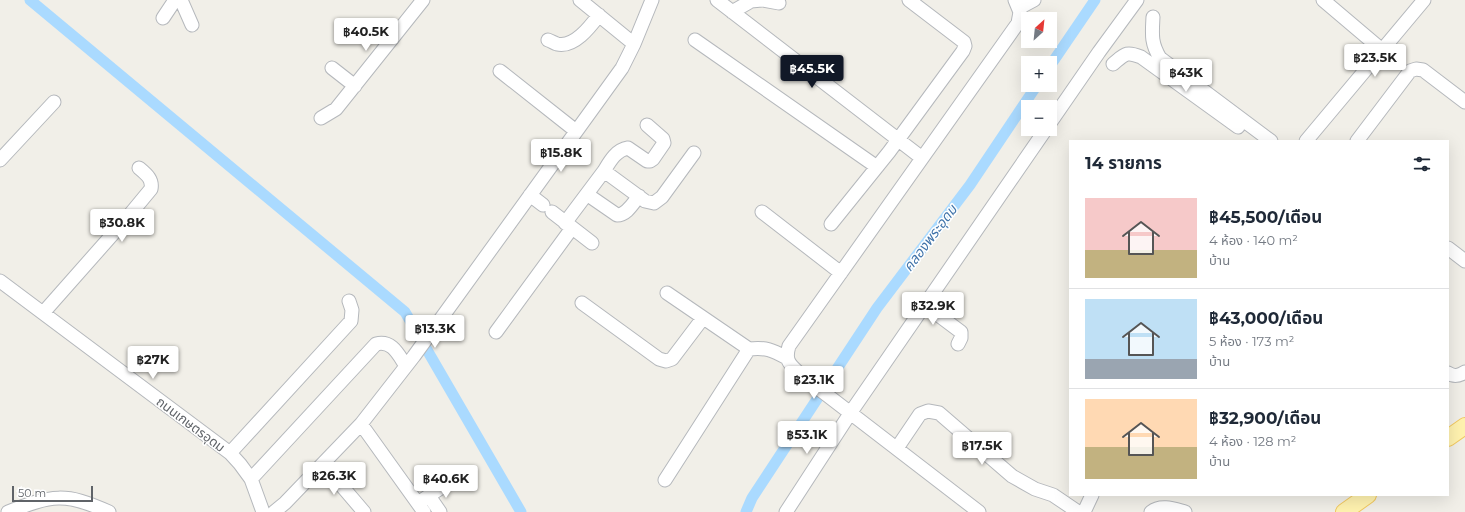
<!DOCTYPE html>
<html lang="th">
<head>
<meta charset="utf-8">
<style>
	:root { --surface:#fff; --page:#f6f6f7; --text:#1f2937; --muted:#747a83; --line:#e0e1e3; --accent:#111827 }
	body { margin:0; font-family:Montserrat,"Noto Sans Thai",sans-serif; background:var(--page); color:var(--text); height:100vh; display:flex; flex-direction:column; font-size:15px; white-space:nowrap }
	* { box-sizing:border-box; margin:0 }
	p { font-size:13px; color:var(--muted) }
	.icon { flex:none; width:22px; height:22px; fill:none; stroke:currentColor; stroke-width:2; stroke-linecap:round; stroke-linejoin:round }
	.map { position:relative; flex:1; overflow:hidden }
	.details { position:absolute; left:1069px; top:140px; width:380px; height:356px; display:flex; flex-direction:column; background:var(--surface); border-radius:0px; box-shadow:0 4px 16px #0002 }
	.details>* { flex:none }
	.needle { width:26px; rotate:27deg }
	.buttons { position:absolute; left:1021px; top:12px; display:grid; gap:8px }
	.buttons a { display:grid; place-items:center; width:36px; height:36px; border-radius:0px; background:var(--surface); box-shadow:0 4px 16px #0002; font-size:20px }
	.scale { position:absolute; left:12px; bottom:10px; width:81px; box-sizing:border-box; padding-left:4px; border:2px solid #5f6368; border-top:0; font-size:11px; line-height:14px; white-space:nowrap; color:#5f6368; -webkit-text-stroke:3px #fff; paint-order:stroke }
	.price { position:absolute; translate:-50% -34px; padding:0 9px; border-radius:4px; background:#fff; color:#222; font-size:13px; line-height:26px; filter:drop-shadow(0 1px 2px #0008) }
	.price::after { content:''; position:absolute; left:50%; top:24px; width:12px; height:9px; margin-left:-6px; background:inherit; clip-path:polygon(0 0,100% 0,50% 100%) }
	.price.active { background:var(--accent); color:#fff }
	ul { padding:0; list-style:none }
	li { display:flex; align-items:center; gap:12px; height:100px; padding:0 16px }
	li+li { border-top:1px solid var(--line) }
	li span { display:grid; place-items:center; flex:none; width:112px; height:80px; border-radius:0px; color:#555 }
	li>.icon { margin-inline-start:auto }
	span .icon { width:48px; height:48px; fill:#fffc; stroke-width:1 }
	li b { font-size:17px }
	h2 { display:flex; justify-content:space-between; align-items:center; height:48px; padding:0 16px; font-size:17px }
	.map>svg:first-child { display:block }
	.lines { fill:none; stroke-linecap:round; stroke-linejoin:round }
	.canal { stroke:#aadaff; stroke-width:11 }
	.minor-casing { stroke:#b5b8bc; stroke-width:15 }
	.major-casing { stroke:#f2c960; stroke-width:18 }
	.minor { stroke:#fff; stroke-width:13 }
	.major { stroke:#fff2af; stroke-width:16 }
	.labels { text-anchor:middle; stroke-width:3; stroke-linejoin:round; paint-order:stroke }
	.street-label { font-size:13px; fill:#5f6368; stroke:#fff }
	.water-label { font-size:14px; font-style:italic; fill:#4174aa; stroke:#fff }
</style>
</head>
<body>
<div class="map">
<svg width="1465" height="512" viewBox="0 0 1465 512">
	<rect width="100%" height="100%" fill="#f1efe8"/>
	<g class="lines">
		<path class="canal" d="M30,0L405,312L521,512
			M1050,66L1095,0
			M746,512L752,498L877,308L970,185L1037,85"/>
		<g class="minor-casing">
			<path id="minor" d="M181,0L192,25
				M580,0L634,44
				M717,0L922,158
				M763,0L779,3
				M1323,0L1382,50
				M1019,8L1034,0
				M732,12L751,1L762,0
				M1153,17C1152,35 1151,43 1160,58L1271,141
				M163,18L175,0
				M548,40C551,41 554,43 557,44C574,48 590,27 599,15
				M695,40L877,167
				M1113,64C1125,54 1126,51 1141,57L1238,127
				M332,68L355,86
				M500,71L576,131
				M321,118L336,109L423,0
				M1050,123L1099,52L1137,0
				M1306,141L1424,0
				M1357,141L1410,71L1416,69L1423,70L1465,102
				M0,160L54,102
				M604,171C610,161 616,150 628,148L647,161H650L653,159L664,143L663,139L647,125
				M530,195L543,205
				M588,195L617,215C627,215 633,203 639,196
				M552,212L592,243
				M762,212L841,273
				M565,223L604,171L645,201L654,203L662,197L694,153
				M831,224L889,152L963,51L965,46L964,42L909,0
				M1448,248L1465,261
				M0,281L230,453L240,464L251,479L263,512
				M667,293L749,349
				M582,303L659,359L666,361L672,359L703,318
				M925,305L961,332V338L958,344
				M43,313L127,218L151,189C153,179 146,174 139,168
				M496,332L572,228
				M1448,373C1454,377 1459,376 1465,372
				M361,424L424,512
				M897,448L920,414L928,411L939,413L1012,476L1035,489L1053,495L1078,512
				M230,453L351,321L352,310L349,301
				M323,464L364,512
				M251,479L376,344C392,340 398,354 406,366
				M665,480L749,349C766,347 772,350 787,358
				M429,496L440,512
				M418,503L460,475
				M8,512C52,495 65,492 109,512
				M274,512L285,503L361,424L414,356L622,68L634,44L652,0
				M786,512L851,412L1046,129
				M979,512L801,375C791,365 784,362 789,346L1018,23L1020,12L1015,0
				M1084,512L1092,495
				M1151,512C1161,504 1174,509 1185,512"/>
		</g>
		<g class="major-casing">
			<path id="major" d="M1448,438L1465,426
				M1344,512L1368,495"/>
		</g>
		<use href="#minor" class="minor"/>
		<use href="#major" class="major"/>
	</g>
	<g class="labels">
		<g class="street-label">
			<text transform="translate(191 424) rotate(37)" y="5">ถนนเกษตรอุดม</text>
		</g>
		<g class="water-label">
			<text transform="translate(930 238) rotate(-53)" y="5">คลองพระอุดม</text>
		</g>
	</g>
</svg>
<div class="buttons">
<a><svg class="needle" viewBox="-14 -14 28 28"><path d="M0-13l5 13h-10z" fill="#e53935"/><path d="M0 13l5-13h-10z" fill="#747a83"/></svg></a>
<a>+</a>
<a>−</a>
</div>
<div class="scale">50 m</div>
<b class="price" style="left:366px;top:52px">฿40.5K</b>
<b class="price" style="left:1375px;top:78px">฿23.5K</b>
<b class="price active" style="left:812px;top:89px">฿45.5K</b>
<b class="price" style="left:1186px;top:93px">฿43K</b>
<b class="price" style="left:561px;top:173px">฿15.8K</b>
<b class="price" style="left:122px;top:243px">฿30.8K</b>
<b class="price" style="left:933px;top:326px">฿32.9K</b>
<b class="price" style="left:435px;top:349px">฿13.3K</b>
<b class="price" style="left:153px;top:380px">฿27K</b>
<b class="price" style="left:814px;top:400px">฿23.1K</b>
<b class="price" style="left:807px;top:455px">฿53.1K</b>
<b class="price" style="left:982px;top:466px">฿17.5K</b>
<b class="price" style="left:334px;top:496px">฿26.3K</b>
<b class="price" style="left:446px;top:499px">฿40.6K</b>
<section class="details">
<h2>14 รายการ<svg class="icon" aria-label="filters" viewBox="0 0 24 24"><path d="M4 7h16M4 17h16"/><circle cx="9" cy="7" r="2"/><circle cx="15" cy="17" r="2"/></svg></h2>
<ul>
<li><span style="background:linear-gradient(#f6c9c9 65%,#c2b280 0)"><svg class="icon" aria-label="home" viewBox="0 0 24 24"><path d="M3 11l9-7 9 7M6 9v11h12V9"/></svg></span><div><b>฿45,500/เดือน</b><p>4 ห้อง · 140 m²</p><p>บ้าน</p></div></li>
<li><span style="background:linear-gradient(#bfe0f5 75%,#9aa5b1 0)"><svg class="icon" aria-label="home" viewBox="0 0 24 24"><path d="M3 11l9-7 9 7M6 9v11h12V9"/></svg></span><div><b>฿43,000/เดือน</b><p>5 ห้อง · 173 m²</p><p>บ้าน</p></div></li>
<li><span style="background:linear-gradient(#ffd9b3 60%,#c2b280 0)"><svg class="icon" aria-label="home" viewBox="0 0 24 24"><path d="M3 11l9-7 9 7M6 9v11h12V9"/></svg></span><div><b>฿32,900/เดือน</b><p>4 ห้อง · 128 m²</p><p>บ้าน</p></div></li>
</ul>
</section>
</div>
</body>
</html>
